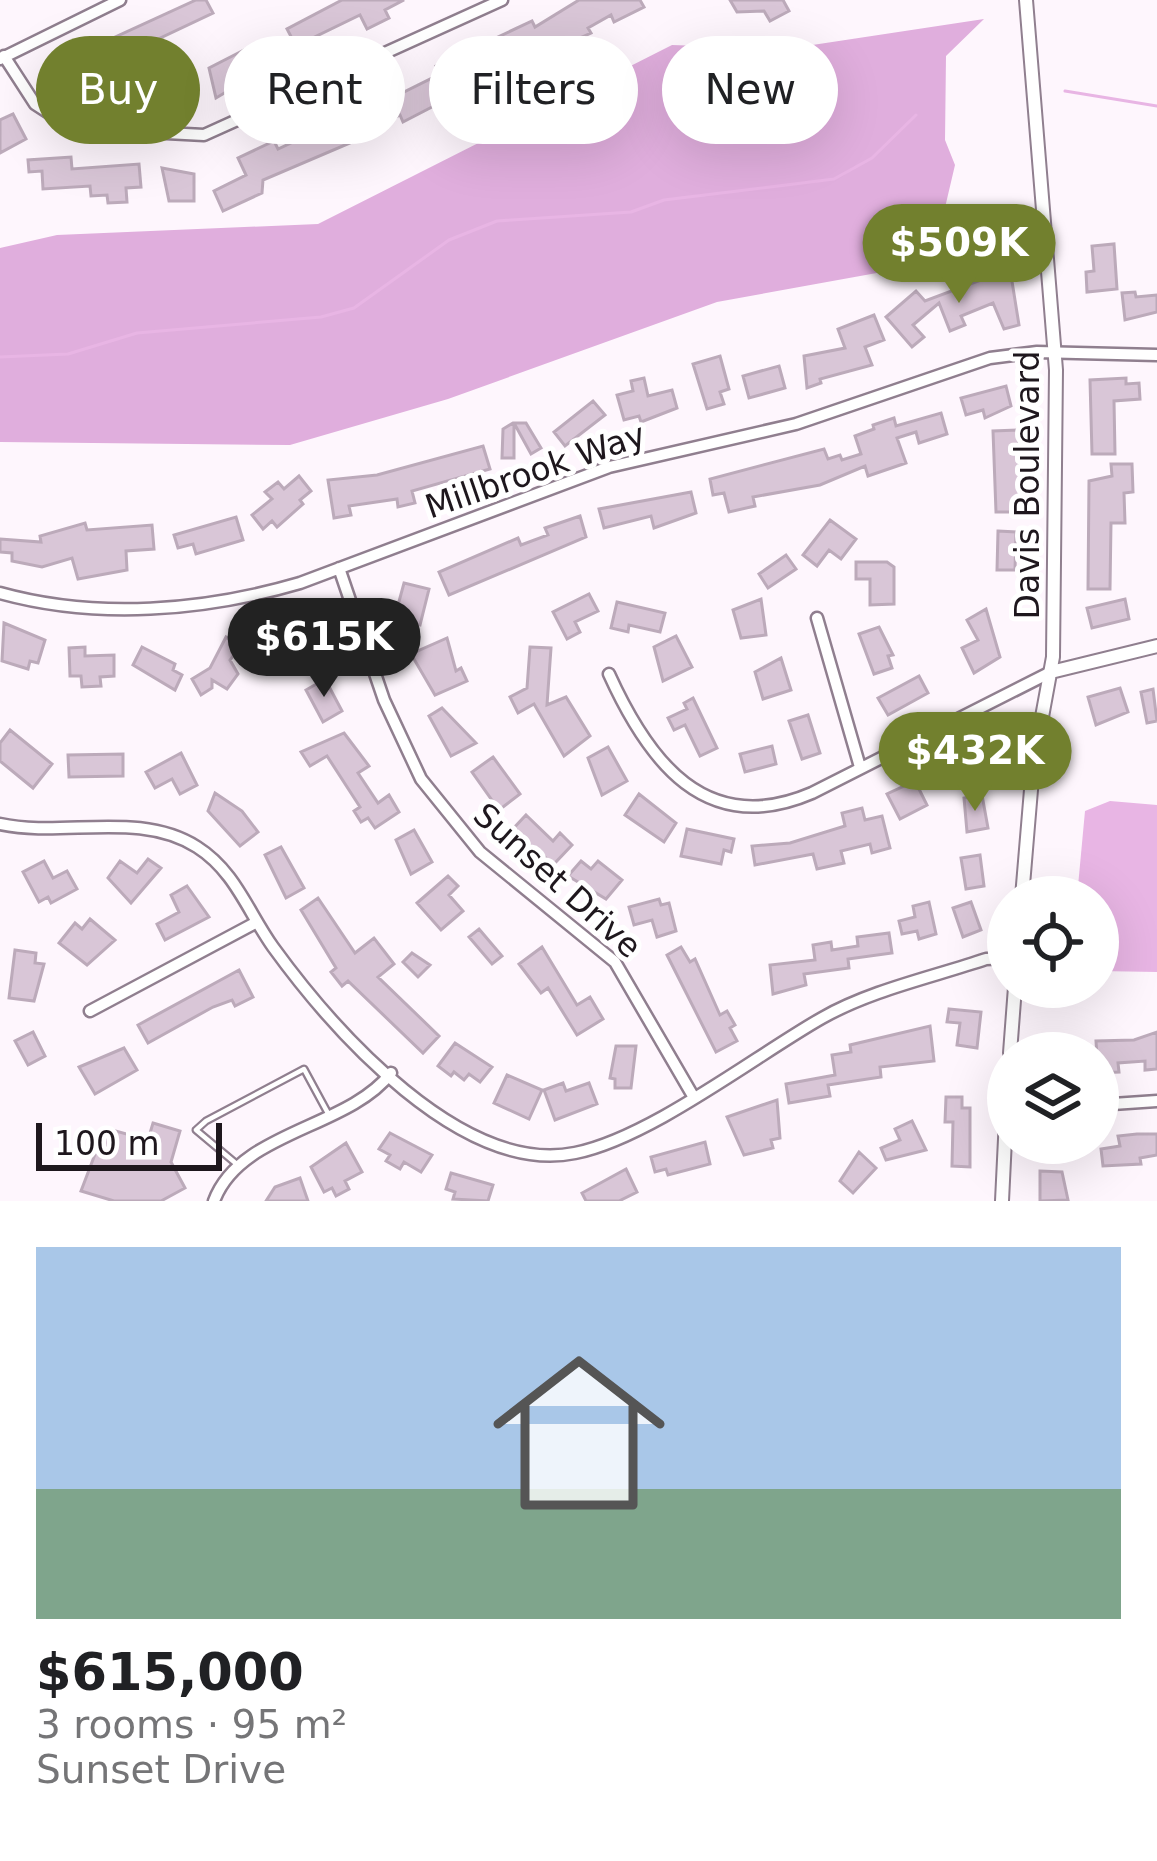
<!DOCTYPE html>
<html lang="en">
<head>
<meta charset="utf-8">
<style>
	:root { --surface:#fff; --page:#f2f2f2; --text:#202124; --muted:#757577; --accent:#72802e }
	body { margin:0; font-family:"DejaVu Sans",sans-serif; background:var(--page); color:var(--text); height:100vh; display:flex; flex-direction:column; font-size:45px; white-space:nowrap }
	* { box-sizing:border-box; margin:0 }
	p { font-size:39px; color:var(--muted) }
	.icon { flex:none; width:66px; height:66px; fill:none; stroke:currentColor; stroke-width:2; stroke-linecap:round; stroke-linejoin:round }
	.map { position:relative; height:1201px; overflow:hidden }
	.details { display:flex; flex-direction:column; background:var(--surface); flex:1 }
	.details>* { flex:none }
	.guide { position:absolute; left:36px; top:36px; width:1086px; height:108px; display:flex; gap:24px }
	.tools { position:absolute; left:987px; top:876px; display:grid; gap:24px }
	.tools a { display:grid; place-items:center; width:132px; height:132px; border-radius:50%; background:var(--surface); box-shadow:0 12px 48px #0002; font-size:60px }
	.scale { position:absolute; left:36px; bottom:30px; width:186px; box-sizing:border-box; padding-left:12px; border:6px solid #1e171d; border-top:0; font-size:33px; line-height:42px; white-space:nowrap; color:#1e171d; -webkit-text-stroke:9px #fff; paint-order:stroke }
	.price { position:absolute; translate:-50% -102px; padding:0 27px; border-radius:42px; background:var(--accent); color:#fff; font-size:39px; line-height:78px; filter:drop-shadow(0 3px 6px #0008) }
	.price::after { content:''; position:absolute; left:50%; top:72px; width:36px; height:27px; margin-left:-18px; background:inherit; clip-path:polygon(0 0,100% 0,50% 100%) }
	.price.active { background:#222; color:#fff }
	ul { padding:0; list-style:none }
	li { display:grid; align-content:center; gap:24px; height:636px; padding:0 36px }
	li span { display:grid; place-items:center; height:372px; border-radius:0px; color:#555 }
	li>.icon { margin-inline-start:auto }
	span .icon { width:216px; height:216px; fill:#fffc; stroke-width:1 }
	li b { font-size:51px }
	.chip { padding:0 42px; border-radius:54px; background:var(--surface); box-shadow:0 12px 48px #0002; font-size:42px; line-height:108px }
	.chip.active { background:var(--accent); color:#fff }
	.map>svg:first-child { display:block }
	.forest { fill:#e0aedd }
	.water { fill:#e8b5e4 }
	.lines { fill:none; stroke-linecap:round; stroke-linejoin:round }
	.stream { stroke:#e8b5e4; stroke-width:3 }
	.building { fill:#d9c6d7; stroke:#bcaaba; stroke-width:3 }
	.service-casing { stroke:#907f8f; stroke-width:9 }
	.minor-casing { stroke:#907f8f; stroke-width:15 }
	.tertiary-casing { stroke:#907f8f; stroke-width:16 }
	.service { stroke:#fff; stroke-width:4.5 }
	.minor { stroke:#fff; stroke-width:10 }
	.tertiary { stroke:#fff; stroke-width:12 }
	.labels { text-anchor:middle; stroke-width:10; stroke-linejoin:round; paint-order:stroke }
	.street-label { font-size:33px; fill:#1e171d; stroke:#fff }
</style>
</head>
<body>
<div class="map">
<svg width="1157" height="1201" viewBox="0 0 1157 1201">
	<rect width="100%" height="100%" fill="#fef6fd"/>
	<path class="forest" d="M984,19L946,56L945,140L955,165L932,263L717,302L448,399L290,445L0,442V248L57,235L318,224L672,45L786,49Z"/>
	<path class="water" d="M1110,801L1157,805V972L1098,971V897H1077L1085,811Z"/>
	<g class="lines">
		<path class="stream" d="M1065,91L1157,106
			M0,357L68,354L137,333L321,317L354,308L449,240L497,221L631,212L664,200L834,179L872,158L916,115"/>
	</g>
	<path class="building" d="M196,0H206L213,13L97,68L107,92L83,101L63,61Z
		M342,0H404L385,10L389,18L367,29L360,15L296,46L287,29Z
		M579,0H640L644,7L614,22L611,15L588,28L591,33L507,70L509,75L491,84L488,78L403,122L400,115L374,128L366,111L440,74L436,66L532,21L535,27Z
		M730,0H783L789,11L770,21L764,11L737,12Z
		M248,48L260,72L216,98L209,68Z
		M192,76V101L129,102L128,85H149V77Z
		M13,114L26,139L0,153V120Z
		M345,115L357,140L263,180L262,193L223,211L214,191L246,175L238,158L274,141L278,149L312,133L309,126Z
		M71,157L72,169L139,164L141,187L126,188L127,202L108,203L107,195L91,196L90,186L43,189L42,171L29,172L28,160Z
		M162,168L194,174V201H169Z
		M1114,244L1117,289L1087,292L1086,272L1094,271L1092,246Z
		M1010,269L1019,325L1004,329L993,303L961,316L965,325L950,331L939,303L913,325L924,337L912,347L886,317L916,291L925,301Z
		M1135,292L1136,297L1157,295V312L1125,320L1122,293Z
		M874,315L884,340L865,347L872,365L820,379L821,383L807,388L804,356L845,348L838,329Z
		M720,356L729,389L720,392L724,404L707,409L693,364Z
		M779,366L785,388L749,398L743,376Z
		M644,378L648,396L672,390L677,408L641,422L639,416L624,420L617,395L633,391L631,381Z
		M1126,378V384L1139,383L1140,399L1114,401L1115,454H1092L1090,380Z
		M1006,386L1011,406L985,418L983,410L966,415L961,398Z
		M593,401L605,415L565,446L554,432Z
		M941,413L947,434L919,443L916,432L897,438L906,463L868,476L865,466L820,485L753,497L755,506L729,512L724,493L713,495L710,479L824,449L828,459L840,455L842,460L861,454L855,436L874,429L873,425L894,418L896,426Z
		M513,423H526L541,448L531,454L514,423V458H502L503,429Z
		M1018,430L1021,512H996L993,431Z
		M483,446L490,469L412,491L415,503L398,507L397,499L349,506L351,515L334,518L328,480L377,475Z
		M1111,464H1132L1133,492L1124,493L1125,523H1111L1110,589H1088L1089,481L1112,476Z
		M299,476L311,491L300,500L303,504L277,527L272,521L263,529L252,515L272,499L265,492L278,482L284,489Z
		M691,492L696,513L654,528L651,516L604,528L599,509Z
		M580,516L586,537L449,595L439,572L518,538L521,545L548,535L545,528Z
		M236,517L243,540L196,554L193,544L178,548L174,535Z
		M830,520L856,539L841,559L829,550L817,566L803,555Z
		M85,523L87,530L152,525L154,549L126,551L127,570L78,579L72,558L42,567L12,561V553L0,552V539L41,542L40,536Z
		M998,531L1016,532L1015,570H997Z
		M786,555L796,569L768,588L759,574Z
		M856,562H887L894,567V604L870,605V579H856Z
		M404,583L429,589L420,625L410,623L407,635L391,631Z
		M589,594L598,611L575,622L580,632L567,639L553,612Z
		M761,599L766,635L741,638L733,610Z
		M1125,599L1129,619L1092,628L1087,608Z
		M617,602L665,613L660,632L629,625L628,632L611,628Z
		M986,609L1000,657L974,673L962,648L978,640L967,620Z
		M293,612L322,644L307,660L275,630Z
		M4,623L45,640L38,663L30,661L28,669L2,661Z
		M879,627L893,655L888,656L892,668L874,674L859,634Z
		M676,636L692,667L663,681L654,647Z
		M226,637L240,647L230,660L238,674L227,689L212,680V688L201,695L192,679L210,668Z
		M447,638L456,671L461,668L467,681L435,695L411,654Z
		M85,647V656L114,655V676L100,677L101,686L82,687L81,676H70L69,648Z
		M142,647L175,664L173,670L182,675L175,690L133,665Z
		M530,647L551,648L547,705L566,697L590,736L564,756L534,704L518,713L510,697L527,688Z
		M781,658L791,690L763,699L755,672Z
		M919,676L928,693L888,715L878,698Z
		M325,679L342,711L323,722L306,690Z
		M1120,688L1128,712L1096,725L1088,697Z
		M1153,689L1157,721L1147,723L1141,692Z
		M693,698L717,748L700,756L685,725L674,730L668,718L687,709L684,703Z
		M442,708L476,743L451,756L429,716Z
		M808,715L820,753L802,759L789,721Z
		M10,730L52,764L33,788L0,761V743Z
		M344,733L369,766L358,773L378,803L389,795L399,812L375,828L368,818L361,822L354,811L360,807L327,756L310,766L301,752Z
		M984,739L993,755L958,772L950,756Z
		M772,746L776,764L745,772L740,754Z
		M608,747L627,781L602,795L588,758Z
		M181,753L197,785L180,794L172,779L155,788L146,772Z
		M123,754V776L69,777L68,755Z
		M493,757L520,794L499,810L472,772Z
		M915,781L927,805L900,819L887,794Z
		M215,793L242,811L258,832L240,846L208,811Z
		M639,794L676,823L664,842L625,815Z
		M982,795L988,828L967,832L964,798Z
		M862,808L865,820L882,816L890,848L872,853L870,844L841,851L844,863L817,869L813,854L755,865L752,846L790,843L845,826L842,813Z
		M526,815L553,841L560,833L572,845L553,865L537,849L524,851L514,841L510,832Z
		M687,829L734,839L731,852L724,850L721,864L681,856Z
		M414,830L432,862L411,874L396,840Z
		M281,847L304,888L286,898L265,855Z
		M980,855L984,886L966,889L961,858Z
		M148,859L161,868L131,903L108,878L120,861L137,873Z
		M44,861L53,878L67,871L77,889L51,903L48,897L39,902L23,872Z
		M581,861L591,869L598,861L622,880L606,899L568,876Z
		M448,876L458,886L449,895L463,911L441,930L417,903Z
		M187,886L209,917L165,940L157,924L179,912L171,895Z
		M318,898L355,953L374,938L394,964L378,977L439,1036L423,1053L348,981L342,986L331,972L336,968L301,910Z
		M659,899L661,905L669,903L676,931L657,937L652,920L634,925L629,907Z
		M929,902L936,934L919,939L917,931L902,934L899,921L915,917L913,906Z
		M971,902L981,930L963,937L953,908Z
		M90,919L115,940L87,965L59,943L75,923L82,929Z
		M479,929L502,956L492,964L469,937Z
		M889,933L892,953L848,959L849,968L804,974L806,985L773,994L770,965L815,960L813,945L831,942L832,950L858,946L857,937Z
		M542,947L577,1005L590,997L603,1019L577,1035L548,988L541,993L519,964Z
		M681,947L690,962L695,959L720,1015L727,1011L735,1025L730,1028L737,1041L716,1052L667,955Z
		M15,950L36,953L35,963L44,964L34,1001L9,998Z
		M412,953L430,965L418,977L403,962Z
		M239,970L253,997L235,1006L232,1000L213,1007L148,1043L138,1025Z
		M949,1009L981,1012L977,1048L957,1045L960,1023L947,1022Z
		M930,1026L934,1061L880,1067L881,1077L828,1085L830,1096L789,1103L786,1084L835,1075L832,1055L851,1052L850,1045Z
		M33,1032L45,1056L28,1065L15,1041Z
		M1157,1032V1069L1145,1070V1061L1118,1063L1119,1072L1098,1073L1096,1041L1134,1040Z
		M455,1043L492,1067L480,1082L469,1074L464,1080L454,1072L451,1076L438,1066Z
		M616,1046H636L631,1088H615V1079L610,1078Z
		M124,1048L137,1070L95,1094L79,1067Z
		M507,1075L542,1090L529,1119L494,1103Z
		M563,1083L566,1091L589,1083L597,1104L555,1120L544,1090Z
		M946,1097H962V1108H970V1167L952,1166L953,1122H945Z
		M777,1100L780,1138L771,1140L773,1148L744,1155L727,1117Z
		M912,1121L926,1150L886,1160L881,1148L900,1140L895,1129Z
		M153,1123L180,1131L171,1162L185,1188L161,1201H114L81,1191L105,1128L148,1140Z
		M390,1133L432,1155L421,1172L404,1162L400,1169L386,1161L390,1155L379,1149Z
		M1137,1134H1157V1155L1140,1158L1141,1164L1103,1166L1101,1149L1120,1146L1118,1136Z
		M705,1142L710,1164L668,1175L666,1169L655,1172L651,1157Z
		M346,1143L362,1172L345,1181L349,1189L336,1196L332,1188L324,1192L311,1167Z
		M859,1152L876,1168L853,1193L840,1181Z
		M626,1169L637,1192L619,1201H586L582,1193Z
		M1040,1171L1062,1172L1068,1200L1040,1201Z
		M451,1173L493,1185L488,1201L453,1199L455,1192L446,1189Z
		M300,1178L308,1201H266L275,1187Z"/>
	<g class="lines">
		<g class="service-casing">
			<path id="service" d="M239,1166L196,1130L206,1121L304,1069L330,1117"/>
		</g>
		<g class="minor-casing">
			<path id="minor" d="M4,56L35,104L72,128L204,135L502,0
				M0,59L120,0
				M339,568L384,700L421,779L480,852L615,962L693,1096
				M0,593C97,620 204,611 300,583L609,467L796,424L990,358L1037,352L1157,355
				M817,618L860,767
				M609,674C648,760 705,839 812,793L1051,672
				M0,824C63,838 139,810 197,847C235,871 248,912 273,947C334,1031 462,1176 575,1153C650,1138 755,1056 822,1018C871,990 933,977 986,959L1008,958
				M90,1011L257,922
				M1098,1105L1157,1101
				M214,1201C240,1131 347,1129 391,1073"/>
		</g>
		<g class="tertiary-casing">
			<path id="tertiary" d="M1051,672L1157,646
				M1022,897L1033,766L1053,657L1056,370L1026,0
				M1010,1053L1015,987
				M1002,1201L1008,1077"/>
		</g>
		<use href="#service" class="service"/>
		<use href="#minor" class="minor"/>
		<use href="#tertiary" class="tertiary"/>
	</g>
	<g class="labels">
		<g class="street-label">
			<text transform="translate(535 470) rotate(-19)" y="12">Millbrook Way</text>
			<text transform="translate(1027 485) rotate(-90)" y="12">Davis Boulevard</text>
			<text transform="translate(558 880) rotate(42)" y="12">Sunset Drive</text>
		</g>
	</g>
</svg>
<div class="tools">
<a><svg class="icon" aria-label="locate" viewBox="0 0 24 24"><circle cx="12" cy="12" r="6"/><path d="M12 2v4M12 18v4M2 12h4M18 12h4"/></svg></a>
<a><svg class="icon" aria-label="layers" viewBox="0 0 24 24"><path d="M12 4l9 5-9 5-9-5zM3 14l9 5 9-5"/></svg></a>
</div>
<div class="scale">100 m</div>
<b class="price" style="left:959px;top:306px">$509K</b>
<b class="price active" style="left:324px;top:700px">$615K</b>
<b class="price" style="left:975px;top:814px">$432K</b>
<div class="guide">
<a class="chip active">Buy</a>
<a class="chip">Rent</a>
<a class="chip">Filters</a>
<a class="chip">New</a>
</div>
</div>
<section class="details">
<ul>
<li><span style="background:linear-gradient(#a9c7e8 65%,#7fa58c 0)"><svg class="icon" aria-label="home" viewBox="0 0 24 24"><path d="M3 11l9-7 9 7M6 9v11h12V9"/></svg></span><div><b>$615,000</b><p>3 rooms · 95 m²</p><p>Sunset Drive</p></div></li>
</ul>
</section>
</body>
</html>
